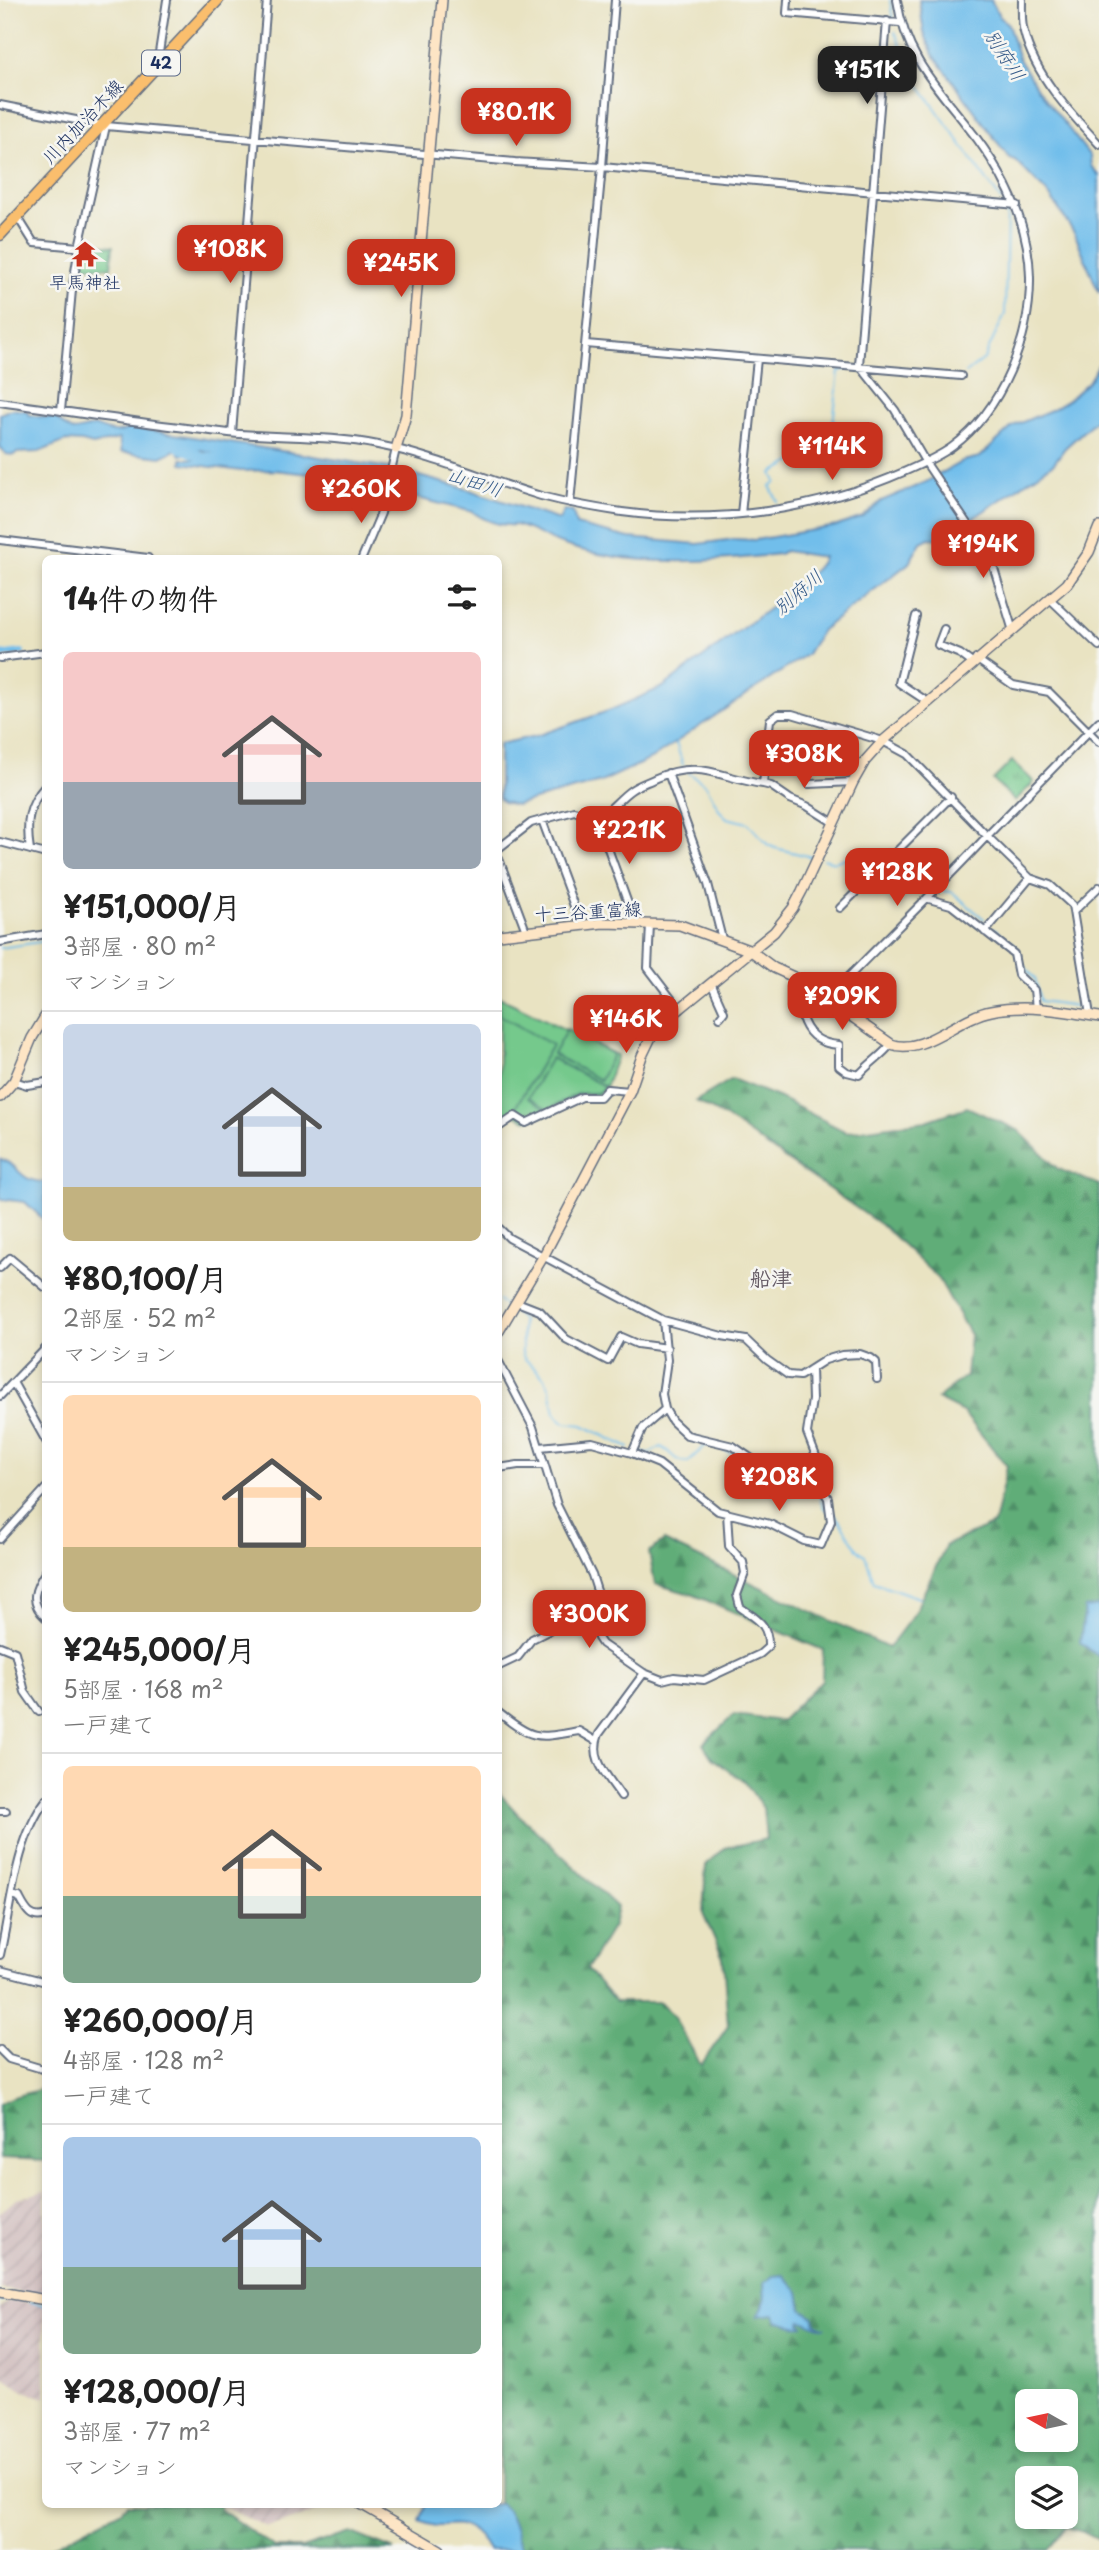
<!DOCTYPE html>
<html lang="ja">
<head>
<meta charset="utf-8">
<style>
	:root { --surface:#fff; --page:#f6f6f6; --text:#222; --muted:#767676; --line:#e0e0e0; --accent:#c8321e }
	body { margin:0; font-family:"Playpen Sans","Klee One",sans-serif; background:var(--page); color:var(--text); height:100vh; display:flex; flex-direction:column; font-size:26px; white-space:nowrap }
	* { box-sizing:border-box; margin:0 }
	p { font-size:23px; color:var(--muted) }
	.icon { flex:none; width:38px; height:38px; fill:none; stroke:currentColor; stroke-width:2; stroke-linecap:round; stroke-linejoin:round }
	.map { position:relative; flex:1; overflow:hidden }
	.drawer { position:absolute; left:42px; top:555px; width:460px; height:1953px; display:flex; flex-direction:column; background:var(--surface); border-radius:10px; box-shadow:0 4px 10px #0003 }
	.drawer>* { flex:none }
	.needle { width:46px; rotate:279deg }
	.buttons { position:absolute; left:1015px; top:2389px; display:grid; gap:14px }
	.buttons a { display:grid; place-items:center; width:63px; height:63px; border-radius:10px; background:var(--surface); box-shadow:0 4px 10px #0003; font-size:35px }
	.price { position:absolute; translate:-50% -60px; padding:0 16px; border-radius:14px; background:var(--accent); color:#fff; font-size:23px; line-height:46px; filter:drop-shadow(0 2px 4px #0008) }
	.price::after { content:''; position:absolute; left:50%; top:42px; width:21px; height:16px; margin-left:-10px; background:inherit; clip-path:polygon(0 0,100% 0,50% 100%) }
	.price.current { background:#222; color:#fff }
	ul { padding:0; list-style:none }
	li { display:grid; align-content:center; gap:14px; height:371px; padding:0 21px }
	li+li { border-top:2px solid var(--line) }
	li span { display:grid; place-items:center; height:217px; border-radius:10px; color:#555 }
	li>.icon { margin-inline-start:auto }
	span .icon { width:126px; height:126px; fill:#fffc; stroke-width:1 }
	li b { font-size:30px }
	h2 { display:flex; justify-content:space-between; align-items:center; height:84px; padding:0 21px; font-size:30px }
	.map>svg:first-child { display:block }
	.industrial { fill:url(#industrial-furrows) }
	.forest { fill:url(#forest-firs); stroke:#3e6e6b; stroke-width:2; fill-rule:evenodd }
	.park { fill:url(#park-tufts); stroke:#487c75; stroke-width:2 }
	.garden { fill:#75c98c; stroke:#487c75; stroke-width:2 }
	.water { fill:#71beeb; stroke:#4676a4; stroke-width:2 }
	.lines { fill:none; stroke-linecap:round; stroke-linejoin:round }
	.stream { stroke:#71beeb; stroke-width:2 }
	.canal { stroke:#71beeb; stroke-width:6 }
	.river { stroke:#71beeb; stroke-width:10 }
	.street-casing { stroke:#636e81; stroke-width:10 }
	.secondary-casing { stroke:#636e81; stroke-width:12 }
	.primary-casing { stroke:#636e81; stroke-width:13 }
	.street { stroke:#fff; stroke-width:6 }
	.secondary { stroke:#fde5c5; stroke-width:9 }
	.primary { stroke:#fabe6d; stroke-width:10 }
	.labels { text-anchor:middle; stroke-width:5; stroke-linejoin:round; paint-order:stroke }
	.shield { fill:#f6f6f2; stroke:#5d6b8a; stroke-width:2 }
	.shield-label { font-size:16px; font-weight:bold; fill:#1b2f5e }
	.street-label { font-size:18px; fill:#1b2f5e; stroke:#f6f6f2 }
	.poi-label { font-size:18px; fill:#1b2f5e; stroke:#f6f6f2 }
	.water-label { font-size:19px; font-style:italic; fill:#355a88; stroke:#f6f6f2 }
	.quarter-label { font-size:21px; font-weight:bold; fill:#665c66; stroke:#f6f6f2 }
</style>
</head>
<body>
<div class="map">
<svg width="1099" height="2550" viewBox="0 0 1099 2550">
	<defs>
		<pattern id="industrial-furrows" width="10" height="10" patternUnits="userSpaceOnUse" patternTransform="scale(1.75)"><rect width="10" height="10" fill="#d1bfbf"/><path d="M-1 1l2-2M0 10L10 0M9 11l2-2" fill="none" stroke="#b3a4a7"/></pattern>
		<pattern id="forest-firs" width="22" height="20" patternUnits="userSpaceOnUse" patternTransform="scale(1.75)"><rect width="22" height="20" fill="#60ad78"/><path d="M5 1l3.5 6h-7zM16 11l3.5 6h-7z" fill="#4e8d66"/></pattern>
		<pattern id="park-tufts" width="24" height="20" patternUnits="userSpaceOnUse" patternTransform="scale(1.75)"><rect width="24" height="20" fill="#75c98c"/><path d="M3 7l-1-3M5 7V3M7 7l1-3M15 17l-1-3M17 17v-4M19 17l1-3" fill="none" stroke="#5fa476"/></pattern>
	</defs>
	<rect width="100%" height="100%" fill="#f6f6f2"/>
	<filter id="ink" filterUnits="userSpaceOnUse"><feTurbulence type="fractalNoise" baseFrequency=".0143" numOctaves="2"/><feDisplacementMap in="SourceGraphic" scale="14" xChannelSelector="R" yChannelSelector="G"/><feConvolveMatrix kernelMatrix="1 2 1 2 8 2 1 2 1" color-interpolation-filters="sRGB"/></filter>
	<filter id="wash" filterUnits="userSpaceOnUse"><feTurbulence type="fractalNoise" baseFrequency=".00686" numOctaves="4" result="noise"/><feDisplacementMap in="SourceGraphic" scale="28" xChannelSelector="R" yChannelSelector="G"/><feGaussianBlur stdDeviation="1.57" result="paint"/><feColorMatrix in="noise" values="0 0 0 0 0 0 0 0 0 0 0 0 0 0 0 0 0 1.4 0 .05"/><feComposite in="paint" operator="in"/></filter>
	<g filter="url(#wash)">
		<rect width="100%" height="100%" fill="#e9e3c2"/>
		<path class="industrial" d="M45,2191V2296L0,2289V2271L2,2270L0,2267V2213L16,2199Z
			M9,2301L45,2304V2398L24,2391L0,2375V2308Z
			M221,2504H325L326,2507L303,2517L267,2527L221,2506Z"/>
		<path class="forest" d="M732,1079L780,1098L846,1132L926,1121L967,1107L1018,1130L1058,1169L1099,1185V2540L1083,2532L1066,2527L1048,2550H523C513,2535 513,2517 499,2504V1793L517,1813L617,1907L613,1926L587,1969L615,2002H660L673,2016L701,2065L728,2026L723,1958L703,1913L706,1865L725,1848L766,1839L763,1808L745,1782L712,1758L703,1744L734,1715L781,1721L822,1680L823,1650L694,1595L655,1584L649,1552L664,1541L888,1648L914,1614L946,1545L994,1524L1007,1466L963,1412L937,1399L966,1375L970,1335L939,1279L884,1227L725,1117L696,1101ZM1027,2401H1066V2440H1027ZM1027,2478H1066V2516H1027Z
			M45,2088V2161L0,2159V2104L10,2098Z
			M127,2504H220V2509L274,2548H302L350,2532L394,2550H46L120,2511Z"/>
		<path class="park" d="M82,242L113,246L111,268L78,265Z
			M1012,761L1034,782L1015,801L993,780Z
			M499,997L617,1055L605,1088L599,1095H581L527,1120L514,1114L505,1120L499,1117Z"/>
		<path class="garden" d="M499,1015L552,1045L512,1113L505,1118L499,1115Z
			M567,1029L613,1054L600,1080L553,1054Z
			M551,1058L604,1086C597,1098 590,1091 579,1094C569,1097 558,1105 548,1110L528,1098Z"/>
		<path class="water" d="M919,0H991L1000,17L1008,24L1019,59L1037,88L1090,156L1091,166L1099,175V293L1075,234L1050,196L1015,160L1009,158L933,54L924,33Z
			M1099,364V417L1065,448L1054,463L943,539L929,538L921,542L909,563L822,630L807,654L651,759L601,782L516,805L503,802L499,798V744L536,736L611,710L663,687L801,585C807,575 820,568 823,557L785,551L779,554C710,563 631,567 564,545C548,540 534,530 519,526C514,524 514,526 508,525C497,525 482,519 473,512L389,491V489L332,483L310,474L274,470L241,471L182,463V459L233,458L201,450L181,455L177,449L161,457L121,452L119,439L93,445L82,442L66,441L39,452L16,453L14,455L6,454L0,447V414L11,409L27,411L29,415L49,418L50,414L56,415V418C73,434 70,433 94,426C106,430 118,437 130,427L389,468L470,490L559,520L564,510L573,512L576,525L629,538L698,544L734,539L755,540L837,526L863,517L881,501L924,483L963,461L980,457L1013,426L1051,410L1068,400L1088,382Z
			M0,1159C22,1165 16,1181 45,1182V1221L25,1202L0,1199Z
			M1099,1606V1657L1080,1642L1085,1608Z
			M784,2275L799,2292L802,2309L814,2317L816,2323L823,2327C814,2327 810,2321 801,2320L800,2322L803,2325C795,2327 786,2322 777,2321L774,2314L758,2316C766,2306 765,2296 764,2283L773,2276Z
			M426,2504H500C515,2516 513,2535 523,2550H488C464,2508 450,2536 420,2521Z"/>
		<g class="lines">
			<path class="stream" d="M890,0L893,21
				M895,32L914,78L1001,200
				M966,373L984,359L1005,314L1007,210
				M778,502L770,486L776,482L772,473L831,441L839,371L847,369
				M676,743L683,765
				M689,773L706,785L720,811L727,818L748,823L768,845L775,848L812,857
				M902,853C912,858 924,875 934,883
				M823,859L835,862L847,857L882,854L893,850
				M942,891L952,892L984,919
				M994,928L1017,947L1022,964L1035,979L1040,1001L1085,1007
				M0,948L46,941
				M499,1301L507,1308
				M515,1313L522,1320V1353L524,1358L544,1377L550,1389L555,1413L559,1418L565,1423L582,1425L629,1448
				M638,1451L649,1454L661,1447C672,1452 673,1462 688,1462L706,1445L717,1447L738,1456L771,1476L809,1485L819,1496L824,1508L827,1510
				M832,1512L839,1520L857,1549L865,1555L874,1582L919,1598
				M0,2301L10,2298
				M29,2302L46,2305"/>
			<path class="canal" d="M0,655L22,652"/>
			<path class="river" d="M179,447L203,457L246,458"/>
		</g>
	</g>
	<g filter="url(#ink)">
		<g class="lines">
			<g class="street-casing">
				<path id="street" d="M788,0L787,13L900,23
					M1022,0C1022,11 1021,22 1024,32C1034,74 1070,113 1099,144
					M887,21L859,365L895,410L926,463L991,559L1013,631
					M157,66L167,0
					M0,105L106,126L515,162L602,167L1017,205
					M17,216L34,243L79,247
					M586,344L961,376
					M0,402C76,413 153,425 229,433C278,438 329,435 378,445C434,456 487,480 541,496C568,503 595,508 622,512C718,525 818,510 906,471C922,464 938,457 952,447C1002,411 1031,337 1030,277C1029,219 1000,166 964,122C932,82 905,53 897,0
					M61,411L72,290L79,247L106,126
					M232,433L267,0
					M570,503L602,167L615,0
					M741,514L757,359
					M0,540L148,558
					M362,558L381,513L396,449
					M1050,599L1099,646
					M916,616L899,683L928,702
					M944,629L938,645L960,654L972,663
					M0,658L46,652
					M976,659L1013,685L1049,692L1099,742
					M831,726V753
					M668,773L708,884L722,939
					M763,784L771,786L790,799L807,806L834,823
					M809,784L853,782
					M597,818L635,923
					M542,820L581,925
					M0,842L46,854
					M499,848L531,823L574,811L597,818C611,811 618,799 631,790C638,785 648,782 656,778C701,759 719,778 763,784L770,720L778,714H792L883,741L907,754L987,836L1099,721
					M30,850C26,824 27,806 46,785
					M499,859L526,931
					M929,899L951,905L1014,954L1018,975L1034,990L1036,1008
					M840,908L951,797
					M1074,911L1099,887
					M650,924L648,968L680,1010
					M985,932L1030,878
					M0,942L46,934
					M798,979C798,1009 800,1043 839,1045V1066L847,1072L859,1075C869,1063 882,1056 891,1044
					M711,983L724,1012L720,1017
					M827,999C880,944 935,892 987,836L1030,878L1050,885L1072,905L1090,1015
					M14,1081L27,1085L46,1082
					M499,1127L515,1116L526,1123L582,1097H600L607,1089L630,1091
					M499,1228L509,1238L663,1320L722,1336L746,1340L767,1360L788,1375L800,1376L825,1360L842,1355L860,1354L871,1358L876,1362L877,1379
					M0,1268L10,1258L46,1288
					M517,1302L540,1311L566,1339L608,1361L621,1337L637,1344L667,1348
					M499,1362L533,1427L557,1505L592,1575L598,1594L595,1624L598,1638L602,1644L644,1673L662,1680L674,1677L704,1680L760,1654L768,1647C769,1623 756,1619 740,1607L737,1595L745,1573L743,1562L729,1546L727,1513
					M811,1369L812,1400L807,1433L821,1469L818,1483
					M14,1384L46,1441
					M0,1396L46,1348
					M540,1447L592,1442L632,1453L659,1464L718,1511L770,1524L804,1541L821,1545L831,1521L828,1498L818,1483L755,1461L733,1446L687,1435L672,1421L665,1409L662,1394L667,1360L663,1320
					M632,1453L643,1428L665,1409
					M499,1468L518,1465H544
					M0,1539L46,1488
					M46,1571C35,1588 28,1602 46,1618
					M0,1646L15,1652L25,1692L39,1712
					M499,1666L518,1657L532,1639L554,1628L575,1608L588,1602L598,1594
					M499,1713C534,1741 537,1738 579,1731L596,1741
					M621,1796C607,1775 589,1759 599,1734L644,1673
					M0,1811H6
					M12,1895L19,1897C25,1908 30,1921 46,1915
					M0,1955C11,1907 15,1841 46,1800
					M0,1970L46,1982
					M0,2050L9,2059L46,2070"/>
			</g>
			<g class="secondary-casing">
				<path id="secondary" d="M396,449L406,415L442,0
					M499,935L603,923L680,925L751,951L774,968L798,979L891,1044C923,1056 958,1017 991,1011C1026,1004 1064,1011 1099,1017
					M0,1097L14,1081L32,1038L46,1015
					M499,1331L543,1257L630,1091L642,1056L655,1029L774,932L793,908L802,891L853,782L865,761L883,741L1067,584L1089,552L1099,527
					M0,2292L46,2300
					M361,2504L440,2550"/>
			</g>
			<g class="primary-casing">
				<path id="primary" d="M0,235L218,0"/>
			</g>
			<use href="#street" class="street"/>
			<use href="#secondary" class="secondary"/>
			<use href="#primary" class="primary"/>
		</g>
	</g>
	<defs>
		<g id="temple-bare" transform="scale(2.1)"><path d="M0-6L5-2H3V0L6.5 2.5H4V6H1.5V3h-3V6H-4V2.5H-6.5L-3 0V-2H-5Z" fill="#c8321e" stroke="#f6f6f2" stroke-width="2.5" paint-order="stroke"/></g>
	</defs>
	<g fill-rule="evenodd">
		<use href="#temple-bare" x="85" y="254"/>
	</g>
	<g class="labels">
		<rect class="shield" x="142" y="50.5" width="38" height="25" rx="5"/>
		<g class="shield-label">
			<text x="161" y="69">42</text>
		</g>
		<g class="street-label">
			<text transform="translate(83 122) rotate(-47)" y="6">川内加治木線</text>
			<text transform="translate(588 912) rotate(-3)" y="6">十三谷重富線</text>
		</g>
		<g class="poi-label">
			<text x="85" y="289">早馬神社</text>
		</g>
		<g class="water-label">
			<text transform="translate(1005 55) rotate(57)" y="7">別府川</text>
			<text transform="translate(475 482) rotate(18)" y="7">山田川</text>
			<text transform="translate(798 592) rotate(-41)" y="7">別府川</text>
		</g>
		<g class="quarter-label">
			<text x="771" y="1286">船津</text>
		</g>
	</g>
</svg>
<div class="buttons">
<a><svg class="needle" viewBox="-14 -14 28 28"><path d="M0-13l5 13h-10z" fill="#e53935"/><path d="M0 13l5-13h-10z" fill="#767676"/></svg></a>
<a><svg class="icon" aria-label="layers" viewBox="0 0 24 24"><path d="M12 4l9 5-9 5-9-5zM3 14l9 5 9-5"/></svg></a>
</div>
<b class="price current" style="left:867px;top:106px">¥151K</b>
<b class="price" style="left:516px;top:148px">¥80.1K</b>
<b class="price" style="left:230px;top:285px">¥108K</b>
<b class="price" style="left:401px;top:299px">¥245K</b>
<b class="price" style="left:832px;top:482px">¥114K</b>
<b class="price" style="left:361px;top:525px">¥260K</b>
<b class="price" style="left:983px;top:580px">¥194K</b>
<b class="price" style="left:804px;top:790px">¥308K</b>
<b class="price" style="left:629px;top:866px">¥221K</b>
<b class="price" style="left:897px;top:908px">¥128K</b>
<b class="price" style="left:842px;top:1032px">¥209K</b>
<b class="price" style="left:626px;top:1055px">¥146K</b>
<b class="price" style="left:779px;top:1513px">¥208K</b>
<b class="price" style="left:589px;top:1650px">¥300K</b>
<section class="drawer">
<h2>14件の物件<svg class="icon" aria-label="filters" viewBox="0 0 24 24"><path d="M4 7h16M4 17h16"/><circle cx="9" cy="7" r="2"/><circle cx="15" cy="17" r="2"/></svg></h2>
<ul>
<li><span style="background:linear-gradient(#f6c9c9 60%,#9aa5b1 0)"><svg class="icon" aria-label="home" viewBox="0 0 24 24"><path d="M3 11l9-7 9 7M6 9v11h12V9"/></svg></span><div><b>¥151,000/月</b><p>3部屋 · 80 m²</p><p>マンション</p></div></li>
<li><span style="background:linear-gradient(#c9d6e8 75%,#c2b280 0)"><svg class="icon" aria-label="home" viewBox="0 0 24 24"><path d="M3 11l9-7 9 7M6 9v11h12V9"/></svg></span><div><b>¥80,100/月</b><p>2部屋 · 52 m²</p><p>マンション</p></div></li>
<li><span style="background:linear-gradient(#ffd9b3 70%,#c2b280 0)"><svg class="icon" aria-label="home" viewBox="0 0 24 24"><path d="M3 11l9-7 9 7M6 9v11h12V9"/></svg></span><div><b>¥245,000/月</b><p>5部屋 · 168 m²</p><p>一戸建て</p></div></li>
<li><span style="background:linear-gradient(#ffd9b3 60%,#7fa58c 0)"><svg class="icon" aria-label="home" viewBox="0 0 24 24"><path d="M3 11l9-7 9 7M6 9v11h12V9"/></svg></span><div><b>¥260,000/月</b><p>4部屋 · 128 m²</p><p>一戸建て</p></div></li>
<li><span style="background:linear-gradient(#a9c7e8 60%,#7fa58c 0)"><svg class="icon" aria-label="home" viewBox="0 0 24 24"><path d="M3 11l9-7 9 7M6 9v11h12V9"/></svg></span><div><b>¥128,000/月</b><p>3部屋 · 77 m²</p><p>マンション</p></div></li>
</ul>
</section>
</div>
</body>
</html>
